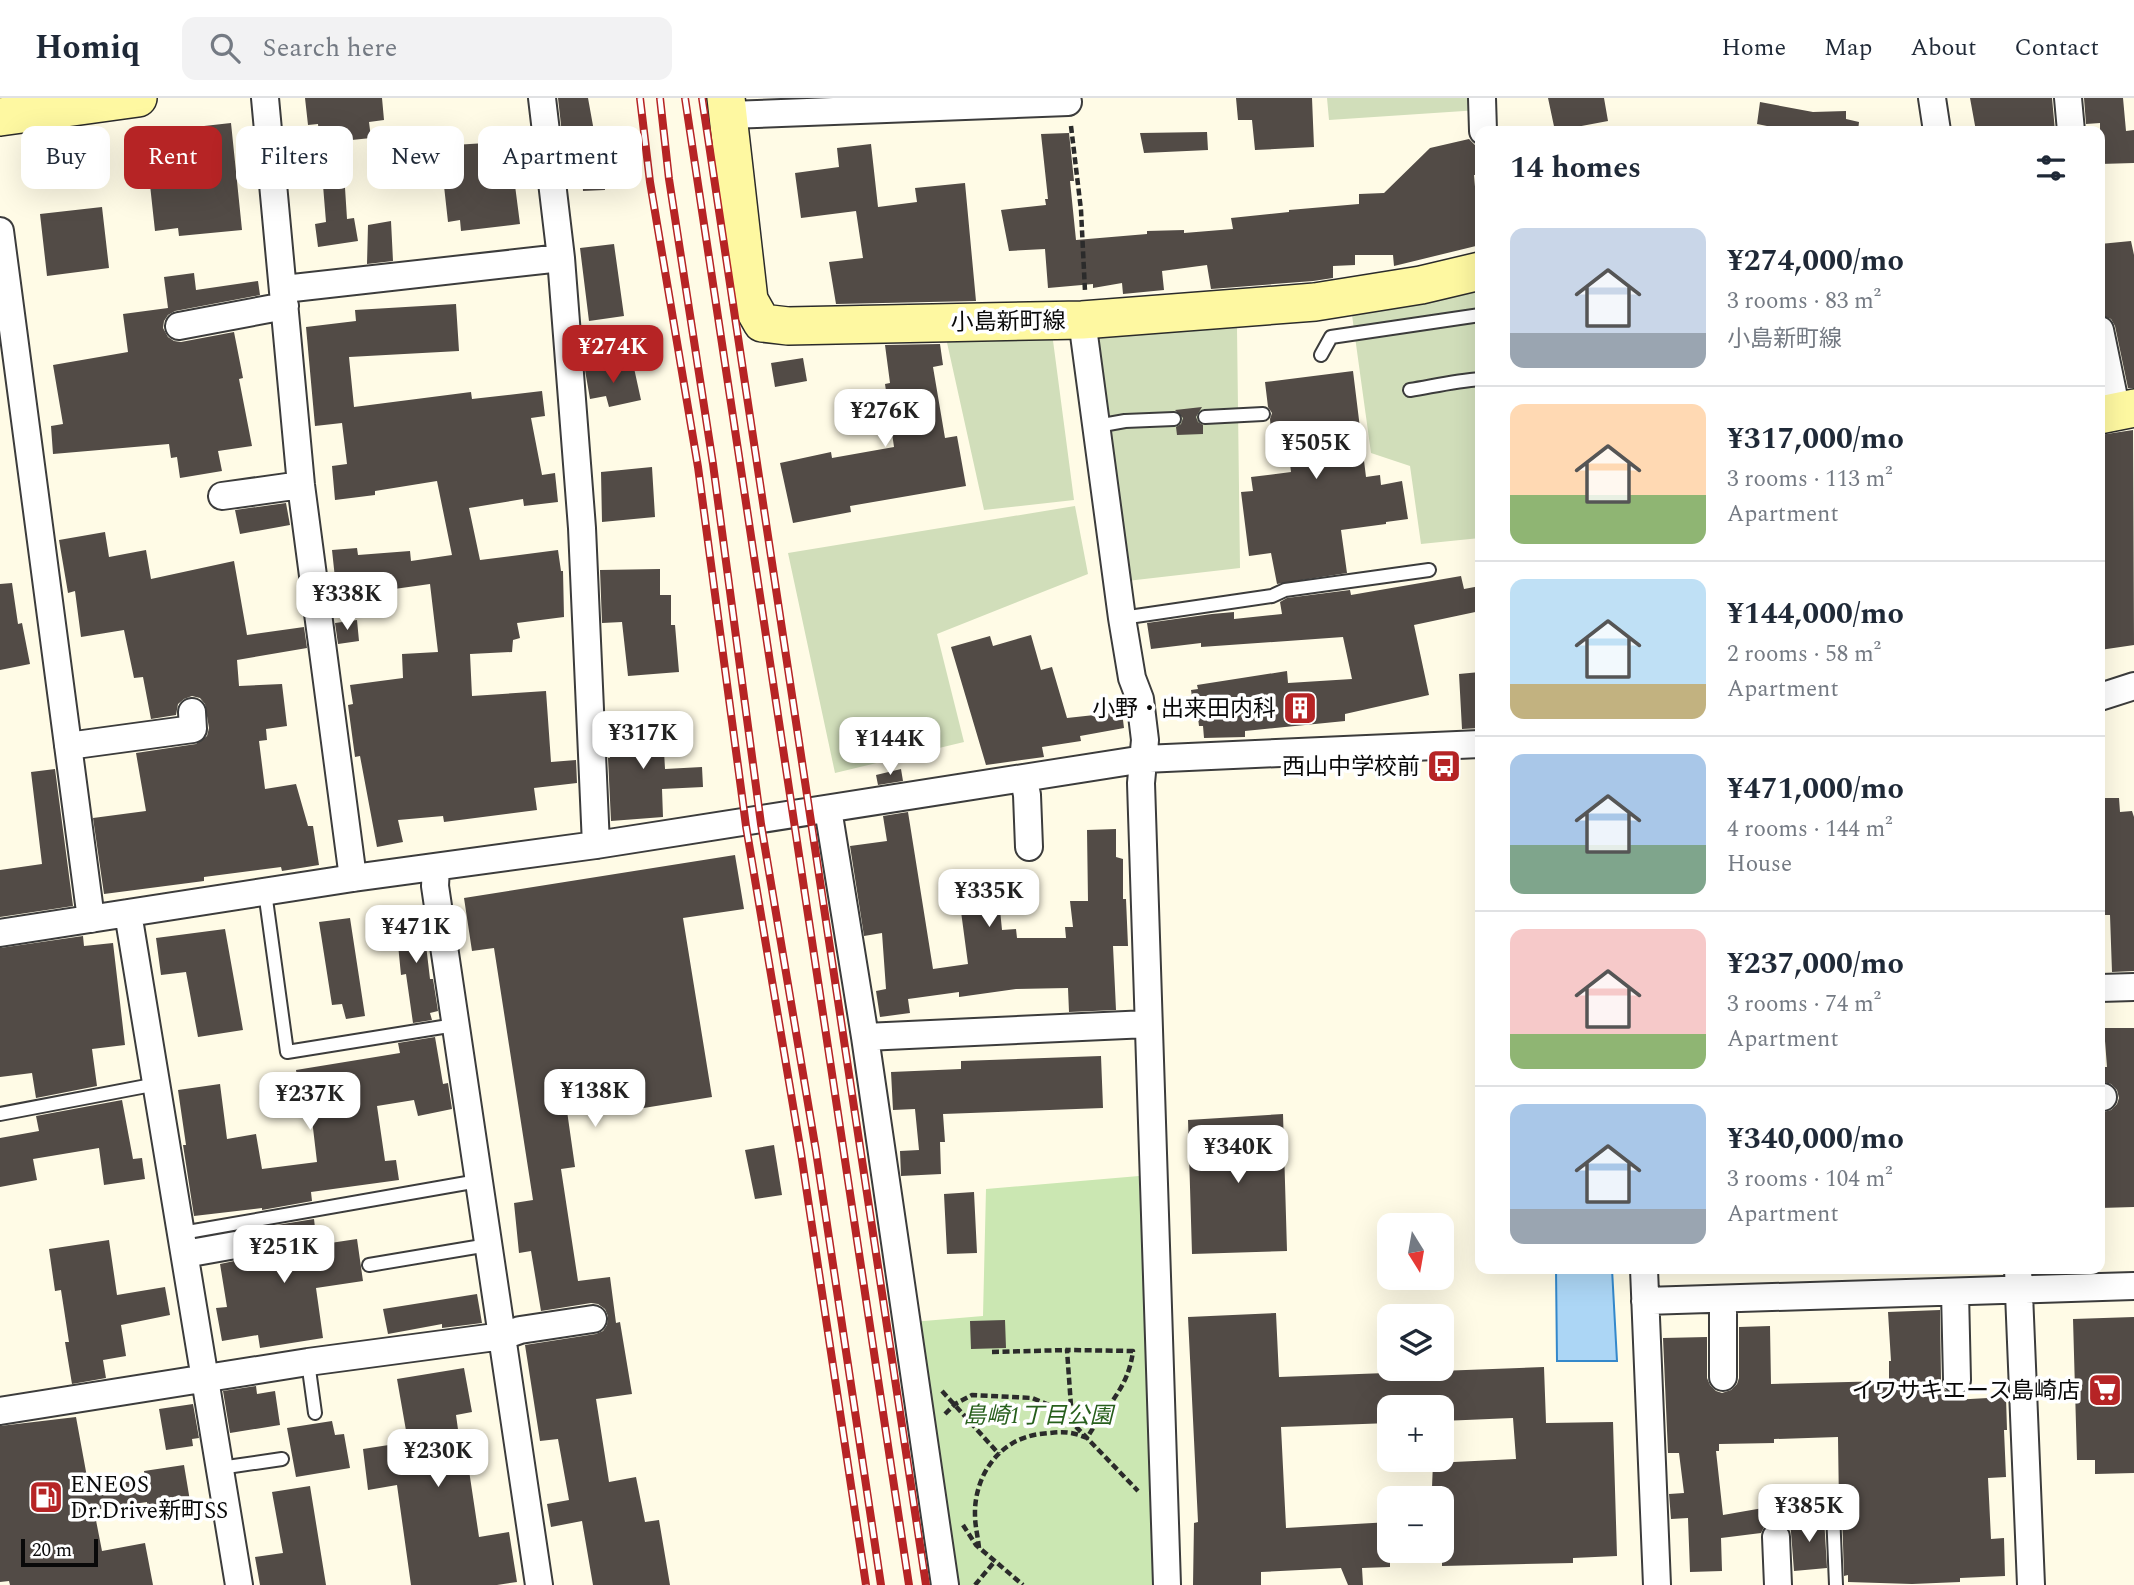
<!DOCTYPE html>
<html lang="en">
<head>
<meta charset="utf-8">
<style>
	:root { --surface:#fff; --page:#f2f2f3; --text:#1f2937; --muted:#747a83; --line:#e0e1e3; --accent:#b62425 }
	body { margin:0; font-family:Spectral,"Noto Sans JP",serif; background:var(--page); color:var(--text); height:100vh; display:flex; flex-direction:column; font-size:26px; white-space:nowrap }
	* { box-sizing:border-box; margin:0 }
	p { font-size:23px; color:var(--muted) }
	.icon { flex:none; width:38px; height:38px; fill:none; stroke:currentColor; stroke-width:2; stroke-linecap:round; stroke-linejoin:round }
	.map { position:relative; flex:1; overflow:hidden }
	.panel { position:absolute; left:1475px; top:28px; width:630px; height:1148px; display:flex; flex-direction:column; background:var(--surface); border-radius:14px; box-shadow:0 7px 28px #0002 }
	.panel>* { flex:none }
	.hud { position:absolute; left:21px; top:28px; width:665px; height:63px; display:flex; gap:14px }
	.needle { width:46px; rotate:169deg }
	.buttons { position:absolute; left:1377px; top:1115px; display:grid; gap:14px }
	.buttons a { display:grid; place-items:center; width:77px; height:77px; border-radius:14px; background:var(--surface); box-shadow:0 7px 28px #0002; font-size:35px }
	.scale { position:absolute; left:21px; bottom:18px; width:77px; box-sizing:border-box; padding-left:7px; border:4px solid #090909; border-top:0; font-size:19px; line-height:24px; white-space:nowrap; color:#090909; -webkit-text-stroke:5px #fff; paint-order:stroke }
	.price { position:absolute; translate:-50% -60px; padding:0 16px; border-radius:14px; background:#fff; color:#222; font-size:23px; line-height:46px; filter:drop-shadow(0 2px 4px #0008) }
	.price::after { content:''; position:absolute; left:50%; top:42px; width:21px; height:16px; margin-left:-10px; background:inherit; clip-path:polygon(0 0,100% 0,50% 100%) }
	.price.active { background:var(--accent); color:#fff }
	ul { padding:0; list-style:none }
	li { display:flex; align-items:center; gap:21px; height:175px; padding:0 35px }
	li+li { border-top:2px solid var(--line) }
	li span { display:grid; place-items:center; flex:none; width:196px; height:140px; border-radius:14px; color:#555 }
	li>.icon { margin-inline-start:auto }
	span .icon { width:84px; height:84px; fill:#fffc; stroke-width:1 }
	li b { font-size:30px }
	h2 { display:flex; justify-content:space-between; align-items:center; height:84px; padding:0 35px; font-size:30px }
	.chip { padding:0 24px; border-radius:14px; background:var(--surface); box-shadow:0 7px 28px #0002; font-size:24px; line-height:63px }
	.chip.active { background:var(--accent); color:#fff }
	header { display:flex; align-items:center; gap:42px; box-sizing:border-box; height:98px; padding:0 35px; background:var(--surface); border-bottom:2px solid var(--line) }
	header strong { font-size:33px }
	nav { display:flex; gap:38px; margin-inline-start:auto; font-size:24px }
	.search { width:490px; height:63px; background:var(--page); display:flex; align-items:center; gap:18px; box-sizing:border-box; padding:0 24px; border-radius:14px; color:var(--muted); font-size:26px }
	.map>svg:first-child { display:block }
	.green { fill:#cbe7b2 }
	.cemetery { fill:#d1deba }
	.water { fill:#acd6f5; stroke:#3488cb; stroke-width:2 }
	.building { fill:#524b46 }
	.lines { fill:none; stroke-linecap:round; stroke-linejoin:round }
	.service-casing { stroke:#3c3c3c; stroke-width:16 }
	.minor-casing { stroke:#3c3c3c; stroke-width:30 }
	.secondary-casing { stroke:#2b2b2b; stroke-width:40 }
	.path { stroke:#2b2b2b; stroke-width:4.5; stroke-dasharray:7 3.5; stroke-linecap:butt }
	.service { stroke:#fff; stroke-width:12 }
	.minor { stroke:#fff; stroke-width:26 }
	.secondary { stroke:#fef8a1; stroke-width:37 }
	.rail-casing { stroke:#b62425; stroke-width:8 }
	.rail { stroke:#fff; stroke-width:5; stroke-dasharray:16; stroke-linecap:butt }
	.labels { text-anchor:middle; stroke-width:7; stroke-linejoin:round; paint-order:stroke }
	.street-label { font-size:23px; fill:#090909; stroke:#fff }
	.poi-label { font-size:23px; fill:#090909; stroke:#fff; text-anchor:end }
	.park-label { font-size:23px; font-style:italic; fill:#275f1c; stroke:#fff }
</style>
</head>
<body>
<header>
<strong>Homiq</strong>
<div class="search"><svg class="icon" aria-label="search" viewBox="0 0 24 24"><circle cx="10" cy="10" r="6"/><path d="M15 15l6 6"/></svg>Search here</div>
<nav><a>Home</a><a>Map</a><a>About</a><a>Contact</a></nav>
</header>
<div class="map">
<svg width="2134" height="1487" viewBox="0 0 2134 1487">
	<rect width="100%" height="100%" fill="#fffbe6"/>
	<path class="green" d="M1139,1078L1157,1487H948L912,1224L983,1218L986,1091Z"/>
	<path class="cemetery" d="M1327,0H1478L1479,12L1329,22Z
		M1480,193V440L1421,446L1410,368L1371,355L1352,217Z
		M1237,230L1240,470L1127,483L1089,235Z
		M1052,235L1074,402L984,412L946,240Z
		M1075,408L1088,476L937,536L964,644L835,675L788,455Z"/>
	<path class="water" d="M1556,1171H1612L1617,1263H1557Z"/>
	<path class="building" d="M305,0H382L384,22L369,24L371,40L342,43L347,121L354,120L358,143L318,149L315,126L326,124L318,26L308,27Z
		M558,0H588L601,72H604L605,92L583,93L582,70L566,72Z
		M1236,0H1312L1314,49L1255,52L1252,22H1238Z
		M1548,0H1604L1608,23L1555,33Z
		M1970,0H2052L2055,33H1976Z
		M2084,0H2123L2126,33L2134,32V65L2100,66V25L2086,26Z
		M1760,4L1813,14L1846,13V21L1859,24L1858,33H1772V29L1757,26Z
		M231,25L242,132L179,138L178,130L155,133L146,50L165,48L164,38L186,35V30Z
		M1207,34L1208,52L1144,55L1140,35Z
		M1069,35L1074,83H1070L1076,142L1147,136V133L1184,132V135L1233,131L1231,120L1289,114V112L1359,106V96L1384,95L1430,50L1469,41L1475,47L1478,77H1474L1480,147L1394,168L1393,157H1355V167L1333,168V180L1313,183L1211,191L1207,167L1162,173L1164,192L1123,196L1122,185L1093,190V186L1048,190L1045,151L1009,153L1001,112L1046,107L1045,101H1048L1041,36Z
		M516,43L518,72H513L520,126L461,133L460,122L448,124L443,79H440L438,48Z
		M871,46L878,109L917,104L915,90L965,85L976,203L836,206L829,164L863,160L856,113L801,120L795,75L839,69L837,50Z
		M102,109L109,170L47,178L40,116Z
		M391,123L393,163L367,166L368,127Z
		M2131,143L2134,157V290H2128L2115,228L2111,221L2100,217V146Z
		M614,146L624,218L589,223L580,150Z
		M194,175L196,192L258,183L260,197L175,213L168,217L164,223L163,230L168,239L174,243L181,244L234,234L243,280L239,281L252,348L218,353L222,373L180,380L177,359L171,360L169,346L53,356L51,328L63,326L53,267L128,254L123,216L168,210L164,179Z
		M456,206L459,253L349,259L354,309L471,294L472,301L542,293L545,318L531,320L542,377L555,375L558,404L524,408L523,401L469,410L480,462L558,452L561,473H563L564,519L517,525L520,540L513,542L512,554L470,556L472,598L546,593L551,664L576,662L577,685L534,690L537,712L444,724L443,718L398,722L403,744L377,749L360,658L355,659L348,607L353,606L350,587L403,580L402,556L438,554L430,486L337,499L332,452L357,450L358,457L410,453L411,463L452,457L437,383L375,393V397L335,402L332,368L347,366L342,325L315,328L306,229L356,223L355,212Z
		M940,246L943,267L933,269L945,340L957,338L966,388L850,408L851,414L793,425L780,365L831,354L832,360L894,349L885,286L890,285L885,247Z
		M803,260L807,283L775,289L771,265Z
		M614,266L616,274L634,270L641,302L609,309L606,298L590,301L585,272Z
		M1353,273L1366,379L1380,377L1381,387L1402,383L1408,421L1386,424V426L1341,432L1347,475L1277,486L1271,455L1249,458L1241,394L1253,393L1251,379L1291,374L1286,332L1271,334L1270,321L1272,315L1268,309L1265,284Z
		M1202,309L1196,319L1198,324L1203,327V336L1177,337L1176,329L1181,326L1183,320L1175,312Z
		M2133,332L2134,547L2100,552V337Z
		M652,369L655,419L602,424L601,374Z
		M286,405L290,427L240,436L235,412Z
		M105,434L109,459L146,452L151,481L234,463L247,537L304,529L307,550L237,562L239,588L282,586L287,628L266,631L267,642L259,643L265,691L296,686L308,728H313L319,767L282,773L281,769L204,779V783L104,796L93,720L146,713L136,655L196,646L207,638L209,630L205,606L200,600L192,598L184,601L178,606L176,617L151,621L143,579L134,580L124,532L81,539L75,493L68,495L59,442Z
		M660,471V497H671V527H675L679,574L628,578L622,524L602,525L600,472Z
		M1461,478L1464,491L1480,488V513L1414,527L1429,597L1345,616V623L1245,633V639L1204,640L1203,628H1199L1197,611L1194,612L1191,592L1198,591L1197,587L1287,573L1288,585L1352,581L1343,539L1201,549V545L1151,551L1147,525L1212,516L1234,514V521L1282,516L1280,504L1287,500L1350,492L1351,497Z
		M12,485L18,526L22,525L30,566L0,572V486Z
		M357,522L359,543L338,546L335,525Z
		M1031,537L1041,572L1052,569L1067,620L1122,614L1124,630L1080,638L1081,643L1042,649L1044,659L986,667L951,549L990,538L993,548Z
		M1480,574V630L1462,631L1459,576Z
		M662,615L665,671L702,669L703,689L662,691L663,719L611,723L608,660H610L607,636L632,634L629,618Z
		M55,671L73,808L0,819V772L42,766L31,674Z
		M901,671L903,683L878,687L876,677Z
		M2100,700H2119L2120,714L2132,713L2134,719V873L2112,874L2110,817H2100Z
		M908,714L933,871L968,866L956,776L996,771L1002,832L1016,831L1017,840H1066L1065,829H1073L1070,803H1088L1087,732L1116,731V759L1123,761V801H1126L1128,848H1113L1116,912L1069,914L1068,890L1016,891L959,899V894L908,901L910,915L880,919L876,893L886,891L882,835L864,838L850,748L887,743L883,718Z
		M735,757L744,811L683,820L712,999L625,1013L621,984L564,992L575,1069L561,1071L578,1183L610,1179L616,1225L620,1224L632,1296L596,1301L609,1384L636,1379L645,1424L659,1422L670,1487H593L582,1423L551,1429L547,1406L569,1402L558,1341L540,1343L525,1247L596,1236L603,1233L607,1227L608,1218L605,1211L598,1206L591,1205L541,1213L531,1153L519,1155L514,1105L533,1102L494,850L472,853L464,800Z
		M422,813L430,881H433L438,913L430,915L432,922L413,925L406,876L401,877L395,816Z
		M350,820L365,918L346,921L342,906L332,907L319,824Z
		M225,831L243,932L198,939L186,874L161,877L156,840Z
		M83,838L84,848L113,845L125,947L92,951L97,988L36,1000L32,975L0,979V850Z
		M2104,930H2134V1109L2100,1110V1015L2111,1012L2117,1006L2119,1000L2117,992L2111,986L2100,983V969H2107Z
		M435,939L443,986L448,985L452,1011L418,1018L414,1002L377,1008L385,1063L396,1062L399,1082L311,1094L312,1103L262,1112V1110L194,1118L183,1047H186L178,992L220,986L227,1041L256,1036L262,1071L317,1064L311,1013L303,1014L296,972L400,955L398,945Z
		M1101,958L1103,1010L943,1016L945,1044H940L941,1076L901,1078L900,1053L919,1052L915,1011L893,1012L891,974L961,971V963Z
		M122,1002L133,1061L142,1060L145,1081L104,1087L99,1050L33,1061L37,1082L0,1089V1040L39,1033L36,1018Z
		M1283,1016L1287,1153L1192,1156L1188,1022Z
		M774,1047L782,1097L755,1101L745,1052Z
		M974,1094L977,1155L947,1156L944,1096Z
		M314,1121L317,1147L357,1141L363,1183L316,1190L323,1240L260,1250L258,1237L222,1243L216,1210L227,1209L220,1166L244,1161L252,1158L256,1152L268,1150L265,1129Z
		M109,1142L117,1197L165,1189L170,1217L121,1227L126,1258L103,1262L106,1280L72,1286L65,1244H69L61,1192L55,1193L49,1151Z
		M477,1196L482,1225L442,1230V1226L388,1236L383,1211Z
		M1940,1212L1941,1282L1944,1291L1952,1296V1302L2006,1299L2007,1332H2004L2006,1379L1988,1380L1991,1441L2004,1440L2005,1478L1960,1480V1484L1912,1486L1848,1484V1477L1844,1478L1842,1414L1839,1408L1838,1339L1774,1341V1345L1719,1346V1353H1716L1723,1417L1763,1410L1764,1429L1761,1435L1721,1440L1722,1473L1690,1474L1688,1420L1671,1421L1669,1396L1684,1395L1679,1355H1668L1663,1240L1707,1239V1280L1710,1287L1716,1293L1722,1295L1731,1292L1737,1286L1739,1280V1229L1770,1228L1771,1286L1889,1283V1263H1891L1888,1214Z
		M1276,1215L1279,1279L1544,1269L1546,1325L1613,1324L1617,1458L1573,1460V1465L1442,1468V1388L1432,1389L1433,1365L1516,1361L1513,1320L1442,1323V1309H1390V1325L1281,1329L1286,1430L1390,1424V1469L1362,1470L1363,1487H1348L1341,1470L1261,1474V1487H1193L1194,1425L1198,1424L1188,1219Z
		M2134,1219V1375L2095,1376V1362H2077L2073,1221Z
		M1005,1222L1006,1250L971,1251L970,1223Z
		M464,1270L472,1314L456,1317L462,1360L467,1359L479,1439L509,1434L517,1484L497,1487H411L397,1387L368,1392L363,1351L408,1344L397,1281Z
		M256,1288L257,1296L275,1293L280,1327L230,1335L223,1293Z
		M193,1306L199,1340L192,1341L193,1348L166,1352L159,1311Z
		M76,1319L89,1390L145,1381L144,1373L184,1367L190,1403L147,1409V1404L94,1412L102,1453L145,1445L153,1487H10L9,1483L0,1484V1328Z
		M332,1323L335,1337L344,1336L350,1370L296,1379L287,1330Z
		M310,1388L326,1487H260L255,1459L283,1455L272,1394Z
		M1824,1420L1827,1470L1794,1473L1790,1421Z"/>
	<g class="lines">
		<g class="service-casing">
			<path id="service" d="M1321,257L1331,239L1480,217
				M1410,292C1434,288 1456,283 1480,281
				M1205,319L1263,316
				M1097,328L1125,323L1174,321
				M1122,520L1272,498L1285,492L1429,472
				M265,794L287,954L455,927
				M0,1016L157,986
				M182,1135L478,1083
				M369,1167L488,1147
				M308,1264L315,1315
				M220,1370L282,1361
				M1833,1414L1836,1487"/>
		</g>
		<g class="minor-casing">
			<path id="minor" d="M265,0L301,387L353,780
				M542,0L561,160L582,430L596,747
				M1482,0L1483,33
				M1932,0L1937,33
				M2068,0L2071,33
				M729,17L1068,4
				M0,133L91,821
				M284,191L561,160
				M1082,222L1122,520L1132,580L1140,601L1145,642L1141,685L1167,1487
				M179,228L285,208
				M2100,232L2117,314
				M222,398L301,387
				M2100,599L2134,588
				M68,648L193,631L192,614
				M1024,682L1027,697L1029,749
				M828,711L865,939L945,1487
				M436,769L435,788L539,1487
				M128,815L239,1487
				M0,835L353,780L596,747L1144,661L1480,646
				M2100,890L2134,889
				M865,939L1148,926
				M2100,999H2103
				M185,1156L241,1146
				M1644,1171L1657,1487
				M2018,1171L2031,1487
				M1955,1194L1957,1282
				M1645,1203L2134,1188
				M1723,1279V1201
				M0,1313L308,1264L503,1238L520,1232L593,1221
				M1776,1439L1778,1487"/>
		</g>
		<g class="secondary-casing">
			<path id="secondary" d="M726,0L749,202L762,225L788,228L1082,222L1315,204L1421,187L1480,173
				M0,19L138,0
				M2100,317L2134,310"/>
		</g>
		<path class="path" d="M1071,28L1081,112L1085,193
			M992,1254L1067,1252
			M942,1293L999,1356
			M945,1316L955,1306L972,1297L1032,1300L1059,1311L1138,1393
			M963,1427L976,1447L1023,1487
			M979,1450C978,1439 975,1428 975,1417C974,1378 999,1341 1040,1336C1060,1334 1068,1332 1087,1340C1106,1307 1128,1292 1133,1253L1067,1252L1072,1322
			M975,1487L995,1463"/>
		<use href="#service" class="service"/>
		<use href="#minor" class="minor"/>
		<use href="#secondary" class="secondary"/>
		<g class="rail-casing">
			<path id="rail" d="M640,0L650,84L698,369L746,728L801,1055L866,1487
				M660,0L669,81L713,366L761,726L816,1053L881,1487
				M685,0L909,1487
				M702,0L926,1487"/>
		</g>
		<use href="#rail" class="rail"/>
	</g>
	<defs>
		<g id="building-square" transform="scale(1.75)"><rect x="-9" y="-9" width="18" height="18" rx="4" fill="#b62425" stroke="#fff"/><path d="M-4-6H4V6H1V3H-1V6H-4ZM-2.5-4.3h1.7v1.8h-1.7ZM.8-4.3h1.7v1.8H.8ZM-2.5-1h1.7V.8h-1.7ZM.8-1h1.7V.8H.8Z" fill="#fff"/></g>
		<g id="bus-square" transform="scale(1.75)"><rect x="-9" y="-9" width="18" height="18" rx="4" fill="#b62425" stroke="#fff"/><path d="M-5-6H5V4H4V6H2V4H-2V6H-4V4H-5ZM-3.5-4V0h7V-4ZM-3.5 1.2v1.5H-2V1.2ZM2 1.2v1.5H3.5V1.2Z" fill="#fff"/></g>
		<g id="supermarket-square" transform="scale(1.75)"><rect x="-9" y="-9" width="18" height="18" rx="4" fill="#b62425" stroke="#fff"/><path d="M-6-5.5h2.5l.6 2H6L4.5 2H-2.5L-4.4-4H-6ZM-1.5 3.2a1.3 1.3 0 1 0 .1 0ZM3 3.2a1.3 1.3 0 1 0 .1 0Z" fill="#fff"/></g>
		<g id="fuel-square" transform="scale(1.75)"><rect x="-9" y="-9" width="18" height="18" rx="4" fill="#b62425" stroke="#fff"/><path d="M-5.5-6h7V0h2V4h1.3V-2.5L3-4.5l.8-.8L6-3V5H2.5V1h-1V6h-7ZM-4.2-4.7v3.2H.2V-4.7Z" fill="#fff"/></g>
	</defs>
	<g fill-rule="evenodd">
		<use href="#building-square" x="1300" y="610"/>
		<use href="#bus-square" x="1444" y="668"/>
		<use href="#supermarket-square" x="2105" y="1292"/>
		<use href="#fuel-square" x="46" y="1399"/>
	</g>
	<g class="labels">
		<g class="street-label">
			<text transform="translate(1008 223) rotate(-1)" y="8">小島新町線</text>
		</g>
		<g class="poi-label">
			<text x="1276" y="618">小野・出来田内科</text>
			<text x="1420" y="676">西山中学校前</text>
			<text x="2080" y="1300">イワサキエース島崎店</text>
			<text x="70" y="1394" text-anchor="start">ENEOS<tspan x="70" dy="26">Dr.Drive新町SS</tspan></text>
		</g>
		<g class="park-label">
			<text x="1038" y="1325">島崎1丁目公園</text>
		</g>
	</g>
</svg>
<div class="buttons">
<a><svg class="needle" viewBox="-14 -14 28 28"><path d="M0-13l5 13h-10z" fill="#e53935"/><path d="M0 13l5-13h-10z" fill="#747a83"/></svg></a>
<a><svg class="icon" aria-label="layers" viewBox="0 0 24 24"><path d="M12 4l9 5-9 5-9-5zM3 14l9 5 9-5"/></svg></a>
<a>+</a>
<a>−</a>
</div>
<div class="scale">20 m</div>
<b class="price active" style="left:613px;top:287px">¥274K</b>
<b class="price" style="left:885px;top:351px">¥276K</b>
<b class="price" style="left:1316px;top:383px">¥505K</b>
<b class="price" style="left:347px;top:534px">¥338K</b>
<b class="price" style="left:643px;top:673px">¥317K</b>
<b class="price" style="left:890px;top:679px">¥144K</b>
<b class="price" style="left:989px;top:831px">¥335K</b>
<b class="price" style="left:416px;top:867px">¥471K</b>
<b class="price" style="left:595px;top:1031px">¥138K</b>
<b class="price" style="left:310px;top:1034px">¥237K</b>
<b class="price" style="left:1238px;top:1087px">¥340K</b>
<b class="price" style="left:284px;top:1187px">¥251K</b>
<b class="price" style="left:438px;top:1391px">¥230K</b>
<b class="price" style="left:1809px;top:1446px">¥385K</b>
<div class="hud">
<a class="chip">Buy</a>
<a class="chip active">Rent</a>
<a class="chip">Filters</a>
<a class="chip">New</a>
<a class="chip">Apartment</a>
</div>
<section class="panel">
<h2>14 homes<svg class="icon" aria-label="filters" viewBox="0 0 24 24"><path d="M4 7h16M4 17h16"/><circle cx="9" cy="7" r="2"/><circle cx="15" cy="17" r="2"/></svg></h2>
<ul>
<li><span style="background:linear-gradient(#c9d6e8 75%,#9aa5b1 0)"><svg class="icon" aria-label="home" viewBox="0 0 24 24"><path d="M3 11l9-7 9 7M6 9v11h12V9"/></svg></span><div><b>¥274,000/mo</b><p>3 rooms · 83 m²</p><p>小島新町線</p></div></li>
<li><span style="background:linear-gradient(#ffd9b3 65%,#8fb573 0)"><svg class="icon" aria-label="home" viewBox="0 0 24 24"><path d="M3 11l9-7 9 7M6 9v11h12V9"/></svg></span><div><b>¥317,000/mo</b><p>3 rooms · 113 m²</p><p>Apartment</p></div></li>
<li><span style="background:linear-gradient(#bfe0f5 75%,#c2b280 0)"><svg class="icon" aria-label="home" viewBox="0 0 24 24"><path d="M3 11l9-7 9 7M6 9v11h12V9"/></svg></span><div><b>¥144,000/mo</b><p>2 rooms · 58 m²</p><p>Apartment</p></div></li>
<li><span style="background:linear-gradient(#a9c7e8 65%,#7fa58c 0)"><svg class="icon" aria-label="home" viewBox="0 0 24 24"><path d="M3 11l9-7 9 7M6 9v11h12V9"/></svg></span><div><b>¥471,000/mo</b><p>4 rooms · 144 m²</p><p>House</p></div></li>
<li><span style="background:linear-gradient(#f6c9c9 75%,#8fb573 0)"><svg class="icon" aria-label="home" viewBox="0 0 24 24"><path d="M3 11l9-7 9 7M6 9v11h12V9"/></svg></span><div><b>¥237,000/mo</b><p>3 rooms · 74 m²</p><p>Apartment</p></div></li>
<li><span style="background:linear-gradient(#a9c7e8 75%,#9aa5b1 0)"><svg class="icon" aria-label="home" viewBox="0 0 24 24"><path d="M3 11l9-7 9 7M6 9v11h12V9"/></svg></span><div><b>¥340,000/mo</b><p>3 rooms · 104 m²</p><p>Apartment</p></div></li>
</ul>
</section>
</div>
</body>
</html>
